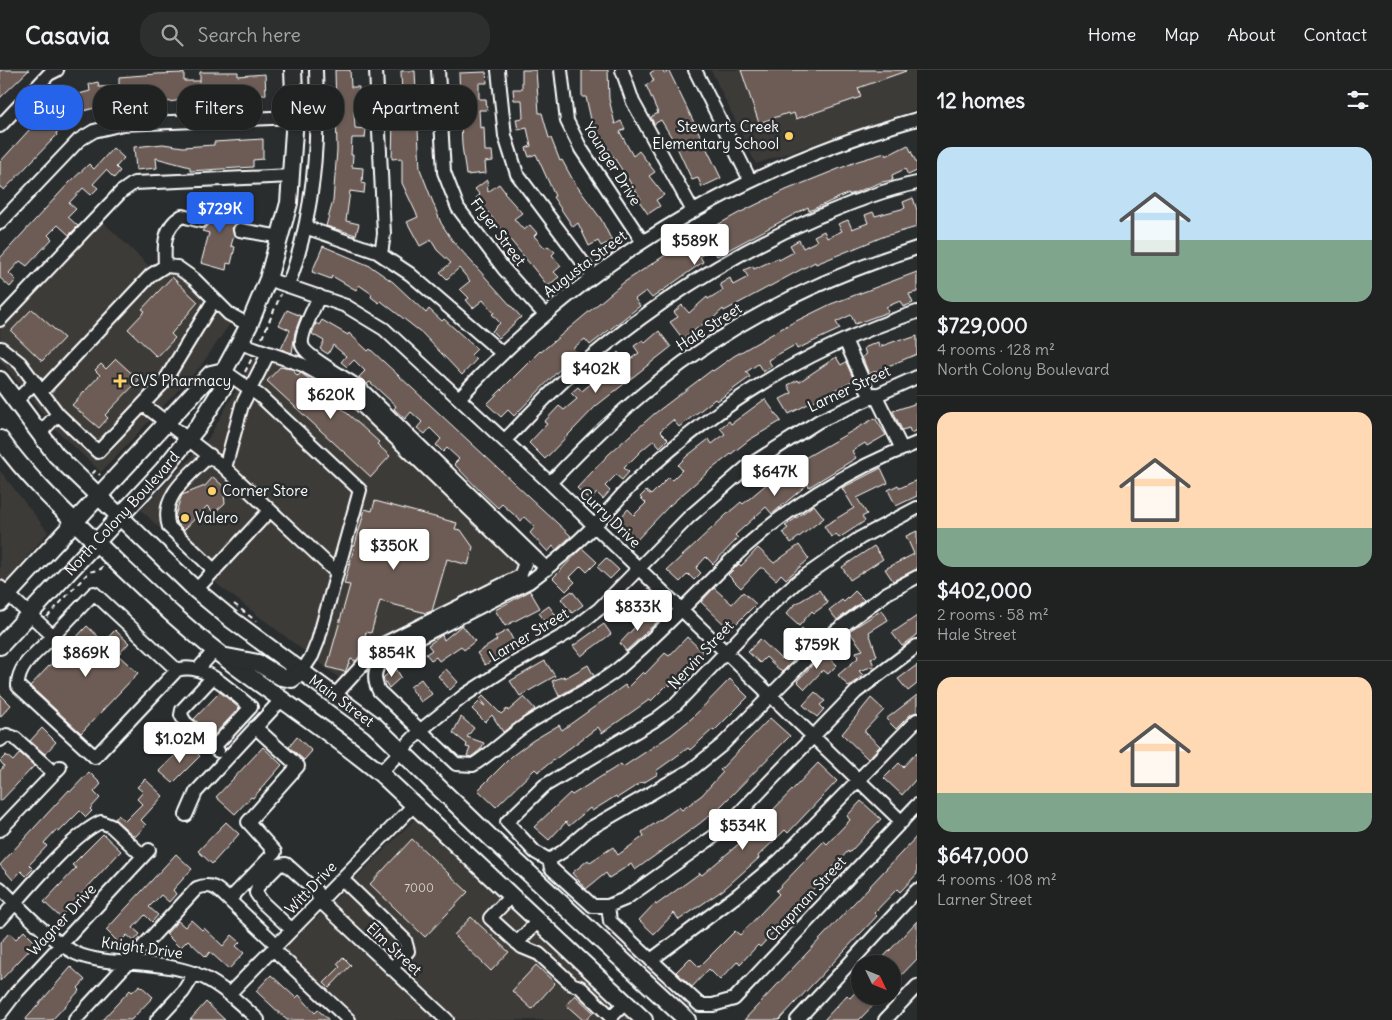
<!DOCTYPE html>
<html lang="en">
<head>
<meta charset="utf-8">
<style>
	:root { --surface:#202222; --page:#2d2f2f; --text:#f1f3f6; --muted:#a2a4a5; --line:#3d3f40; --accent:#2563eb }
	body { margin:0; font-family:Delius,sans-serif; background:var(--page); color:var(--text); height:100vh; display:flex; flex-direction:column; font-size:19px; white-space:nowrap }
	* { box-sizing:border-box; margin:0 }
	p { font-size:16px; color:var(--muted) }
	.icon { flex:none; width:28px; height:28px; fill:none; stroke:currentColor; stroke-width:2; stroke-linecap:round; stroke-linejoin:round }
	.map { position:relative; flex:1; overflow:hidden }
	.side { display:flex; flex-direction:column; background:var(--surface); width:475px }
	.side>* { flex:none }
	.guide { position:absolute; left:15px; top:15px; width:475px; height:45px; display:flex; gap:10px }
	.needle { width:32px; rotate:133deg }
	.tools { position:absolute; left:851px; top:885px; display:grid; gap:10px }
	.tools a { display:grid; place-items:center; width:50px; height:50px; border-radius:50%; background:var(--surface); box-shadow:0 1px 4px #0004,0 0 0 1px var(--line); font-size:25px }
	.price { position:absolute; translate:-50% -42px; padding:0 11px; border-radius:5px; background:#fff; color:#222; font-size:16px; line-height:32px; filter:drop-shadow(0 1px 2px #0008) }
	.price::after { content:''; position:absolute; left:50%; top:30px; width:15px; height:11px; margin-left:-8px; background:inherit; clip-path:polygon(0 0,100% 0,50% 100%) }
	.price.selected { background:var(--accent); color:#fff }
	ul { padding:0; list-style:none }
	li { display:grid; align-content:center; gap:10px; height:265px; padding:0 20px }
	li+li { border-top:1px solid var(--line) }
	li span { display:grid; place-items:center; height:155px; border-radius:15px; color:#555 }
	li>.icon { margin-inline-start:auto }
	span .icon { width:90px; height:90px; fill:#fffc; stroke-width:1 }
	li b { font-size:21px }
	h2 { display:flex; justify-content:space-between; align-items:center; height:60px; padding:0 20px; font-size:21px }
	.chip { padding:0 18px; border-radius:20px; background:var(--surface); box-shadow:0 1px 4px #0004,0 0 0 1px var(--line); font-size:18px; line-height:45px }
	.chip.selected { background:var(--accent); color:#fff }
	header { display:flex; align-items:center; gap:30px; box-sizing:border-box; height:70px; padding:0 25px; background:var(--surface); border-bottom:1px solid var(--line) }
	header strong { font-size:24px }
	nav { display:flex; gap:28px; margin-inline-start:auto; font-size:18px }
	.search { width:350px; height:45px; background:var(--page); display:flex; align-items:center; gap:12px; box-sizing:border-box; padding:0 18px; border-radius:20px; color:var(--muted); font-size:19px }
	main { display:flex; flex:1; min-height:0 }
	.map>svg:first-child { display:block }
	.built { fill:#3e3b39 }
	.building { fill:#6c5c54; stroke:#fff }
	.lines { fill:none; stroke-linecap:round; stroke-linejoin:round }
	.minor-casing { stroke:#fff; stroke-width:16 }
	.major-casing { stroke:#fff; stroke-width:20 }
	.path { stroke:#fff; stroke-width:2; stroke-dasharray:5 4; stroke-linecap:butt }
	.minor { stroke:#2a2d2e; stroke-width:12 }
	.major { stroke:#2a2d2e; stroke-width:16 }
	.poi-dot { fill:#ffd166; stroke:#2a2d2e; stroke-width:2 }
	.labels { text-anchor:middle; stroke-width:5; stroke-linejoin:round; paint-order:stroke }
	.number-label { font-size:12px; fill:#dad6d4 }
	.poi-label { font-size:15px; fill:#fff; stroke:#2a2d2e; text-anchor:start }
	.street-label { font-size:15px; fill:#fff; stroke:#2a2d2e }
</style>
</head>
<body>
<header>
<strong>Casavia</strong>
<div class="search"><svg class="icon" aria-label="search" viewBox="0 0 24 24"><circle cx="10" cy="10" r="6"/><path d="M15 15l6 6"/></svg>Search here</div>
<nav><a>Home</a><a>Map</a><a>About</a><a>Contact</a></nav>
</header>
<main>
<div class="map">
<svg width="917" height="950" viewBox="0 0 917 950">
	<rect width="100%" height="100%" fill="#2a2d2e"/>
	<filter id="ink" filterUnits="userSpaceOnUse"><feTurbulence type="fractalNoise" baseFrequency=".02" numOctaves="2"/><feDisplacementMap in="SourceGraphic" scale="10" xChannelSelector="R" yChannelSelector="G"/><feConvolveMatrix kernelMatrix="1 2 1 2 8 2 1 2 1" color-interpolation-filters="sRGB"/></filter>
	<g filter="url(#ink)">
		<path class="built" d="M711,0H917V39L756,94Z
			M103,152L149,196L166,187L185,194L238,242L200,297L101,402L56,360L0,290V258Z
			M261,277L308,292L533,493L527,511L383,582L351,617L217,514L141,440L208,369Z
			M0,401L48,462L0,519Z
			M416,748L629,950H353L281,883Z"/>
		<path class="building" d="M0,0H29L0,28Z
			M335,0H350L351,17H359V31H364L365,40L354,41L355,58L366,59L365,68H352L351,85H353L352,97L363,98L362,113L365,114L364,123L350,121L346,151L359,154L356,165L326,156L333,131L337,80Z
			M522,0H536L539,43H542L549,68H551L560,91L562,90L574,112L601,149L612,171L601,176L598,171L589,176L578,153L573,157L553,127L555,126L536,84L529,87L526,78L531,76L527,58L518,60L516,49L523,48L522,30H514L513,19H522Z
			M582,0H608L609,29L615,54L621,51L625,59L620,62L628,77L633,86L639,81L655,102L649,106L664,125L656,130L660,136L648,144L639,131L641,129L592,54L586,27H582Z
			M655,0H663L664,3L669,1L721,108L702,117L698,108L692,110L675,73L661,50L654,54L651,47L658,43L646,15L654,11L650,3Z
			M741,0H906V1L858,18L861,27L796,49L794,43L789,45L788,43L759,53Z
			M401,1H415L420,99L441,153L452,170L521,247L499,268L492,261L500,253L492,244L494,243L483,230L473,238L466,230L469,228L460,219L470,211L459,198L447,209L440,202L451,193L437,180L431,170L420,176L407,152L418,147L402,113V88L392,89L393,49L390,28L402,27Z
			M200,2H238V6L265,4L266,25L185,28V30L158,33L136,34V30L102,31L103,36L83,41L79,24L90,21L89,14L98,12L99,17L119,16V7L157,4L184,3V11H200Z
			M486,2L487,13H479V29H486L487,40H479L480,58L484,57L485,81H492L493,91L485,92L486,103L466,105L462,75L459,3Z
			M60,19L79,47L56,63L57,65L4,120L0,117V92L30,59L28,56L58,31L53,24Z
			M263,69V89L253,90V97L190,101V97L156,88L157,98L136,100L134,77L163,74L183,77L214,75V72Z
			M908,75L917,94V101L908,105L905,99L892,105L893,110L882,112L849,125V123L809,141L808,137L717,186L713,179L700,186L703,192L652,228L646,221L635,229L640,236L590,275L585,269L573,278L577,282L514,346L508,340L501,347L487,334L540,281L541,282L623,213L676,178L737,144L786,120L858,91L885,83L886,86Z
			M113,78L124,88L116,97L120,101L114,108L106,100L93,114L98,118L91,125L83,118L69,133L76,139L68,147L78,156L69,165L58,155L48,165L52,169L27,196L20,191L9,203L16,210L10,217L0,208V188L69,113L89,94L94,99Z
			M487,110L488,122L499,114L505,122L504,123L522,143L514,149L524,160L530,155L537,163L534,166L545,178L548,176L555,182L552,185L561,196L554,202L559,207L548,216L476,128L480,125L475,119Z
			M913,128L917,140V157L885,166L816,194L815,192L724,241L723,239L705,256L703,254L683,269L670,252L678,247L674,242L682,235L689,243L707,227L708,229L723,220L720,214L730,208L733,215L748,207L744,200L753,196L754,199L778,188L779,190L794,182L790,175L799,170L803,178L817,171L814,166L824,161L827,168L842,161L838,154L848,150L852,159L868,153L865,145L873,142L875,146L905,138L903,132Z
			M211,129L241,137L238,152L232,158L234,165L231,176L235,177L231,194L227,193L226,200L201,193L209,163L202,161L209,153L207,145Z
			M323,176L370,196L393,212L426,243L429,239L442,251L444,249L477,279L471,285L476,290L462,305L422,263L381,231L379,233L371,227L372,224L359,215L356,220L332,206L331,209L312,202Z
			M917,202V222L909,224L913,233L903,237L900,231L886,237L888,242L855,254L851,245L836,252L840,259L797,279L795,275L768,290L772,296L763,302L758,294L746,302L750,307L717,331L715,329L679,357L673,350L660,361L668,369L660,377L654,370L642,380L624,398L629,402L622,410L616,405L605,416L610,421L603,429L597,423L590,431L577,418L609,384L654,344L712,300L713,301L734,286L786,256L831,234Z
			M172,207L198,232L171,264L175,268L157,287L128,259L145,241L142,239Z
			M32,239L64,268L42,291L11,261Z
			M287,240L301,246L295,262L292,283L281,279L290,260L279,255Z
			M322,250L348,265L349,263L368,281L370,279L571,466L556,480L553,476L548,482L530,463L535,457L524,447L521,451L502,434L498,438L482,423L454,394L459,389L447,378L443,382L436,375L441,369L430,358L425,364L417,358L422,352L411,342L405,349L394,339L396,336L370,312L367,314L359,307L365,301L354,290L347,297L341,292L346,286L333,275L328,284L320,279L324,271L312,264L316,253L319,255Z
			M659,261L671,277L596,336L545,389L529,373L547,354L544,352L559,336L564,340L577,329L571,323L578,317L582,321L615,294L611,289L618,282L626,292L639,283L634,276L643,270L645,273Z
			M917,266V284L869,304L862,287L866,285L864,278L878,272L879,277L904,268L905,270Z
			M836,287L841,295L846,292L854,310L789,344L780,329L792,323L788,315L798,310L799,312Z
			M116,289L139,310L105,345L108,348L99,358L72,335L100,305L95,300L101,294L106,299Z
			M280,297L291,299L298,306L301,303L312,311L302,330L305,332L318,317L379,372L377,374L390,386L371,407L267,311Z
			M765,329L781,351L749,370L708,402L669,436L633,474L613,456L628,439L634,445L646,433L640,427L646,421L651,425L669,407L672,410L682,400L678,395L687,386L709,369L712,374L725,364L720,358L729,351L731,354Z
			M917,333V360L911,363L909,358L902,360L893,341Z
			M875,348L886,365L867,376L865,373L852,381L856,388L809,417L808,414L772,444L766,437L735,465L738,468L713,494L706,487L696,498L701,503L694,510L688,504L680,512L667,500L726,445L741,432L743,434L782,401Z
			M881,398L888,413L857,428L867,444L862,447L865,451L839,468L836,464L831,467L824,456L854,438L842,418Z
			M213,407L223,416L225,433L214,443L207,436L184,460L177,453L175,446L180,430L182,425L205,416Z
			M917,410V426L896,436L888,420L898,415L900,418Z
			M375,431L457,453L455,459L461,460L473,477L468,495L447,489L432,541L426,543L380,531L371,563L366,562L359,587L356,591L351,589L345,602L327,597L350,515L344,514L365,439L372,441Z
			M814,435L824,448L791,473L783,462L788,458L785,456Z
			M917,461V499L893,511L885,499L914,484L906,466Z
			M799,475L809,489L786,509L781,504L776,510L763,498H760L741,518L728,505L739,494L741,496L758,478L774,493Z
			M874,476L883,489L850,510L842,497Z
			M582,478L597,492L587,502L581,496L570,507L575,512L566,521L553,508Z
			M606,488L619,500L610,509L597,497Z
			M714,518L732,534L743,522L756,534L730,560L701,532Z
			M819,520L828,533L814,543L812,541L799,556L786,544L794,535Z
			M530,521L540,538L505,556L495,540Z
			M572,521L583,535L572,543L561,529Z
			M637,521L650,533L640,543L628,531Z
			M855,521L864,530L837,550L829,540L842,530L844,532Z
			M549,536L560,551L550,558L539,543Z
			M882,540L888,550L869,562L877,586L871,588L874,596L859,601L863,605L849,617L838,605L858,588L856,582L863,580L849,561Z
			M648,543L657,552L626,581L620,573Z
			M917,546V565L902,576L892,563Z
			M604,554L611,564L581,586L573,576Z
			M462,555L475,571L464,580L461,576L439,591L436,587L431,590L426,584L432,580L428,575L442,565L444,570Z
			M87,556L104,572L115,560L129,573L118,585L138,603L81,663L30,616Z
			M802,559L814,570L782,602L766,587L760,593L748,582L760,569L781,589L797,572L793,569Z
			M508,560L516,576L485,595L477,583L497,570L495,567Z
			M687,567L703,582L670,616L668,614L651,631L649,630L602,663L598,657L538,702L535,699L496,737L478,720L512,686L532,671L559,655L562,660L625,615L627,618L643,602L645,604L665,583L669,586Z
			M824,583L837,595L828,604L823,600L805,619L797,611Z
			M545,591L555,606L520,626L510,611Z
			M588,595L594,606L559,626L552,611L564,606L565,608Z
			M917,595V614L908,621L898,609Z
			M395,597L401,607L389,618L383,608Z
			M446,599L458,612L450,620L438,606Z
			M421,609L432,624L421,632L410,617Z
			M730,609L748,627L714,661L712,660L690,680L688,678L656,701L658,704L643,713L642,712L617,728L616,726L592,741L590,738L569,756L566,752L549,770L534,757L570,723L572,725L621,694L623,697L671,665L691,649Z
			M220,622L239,638L213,666L194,649Z
			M815,622L825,631L820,635L824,639L817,647L803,635Z
			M0,624L11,635L0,647Z
			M917,625V642L911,644L896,659L886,649Z
			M483,626L501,644L507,639L508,641L524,627L535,639L503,662L492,645L485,652L472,639L479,632L485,636L480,629Z
			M871,628L884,640L865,660V662L880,676L868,689L842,664Z
			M461,647L474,658L467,667L484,673L481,679L471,687L467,686L470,678L466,677L467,674L453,663Z
			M770,648L790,666L720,737L699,754L635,800L631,794L609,808L606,803L586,819L572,803L588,790L590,792L613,777L618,785L644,766L642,762L679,737L682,740L702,725L723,702L720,700Z
			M42,658L56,672L45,684L30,671Z
			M297,667L312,681L304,690L289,677Z
			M187,674L200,686L173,713L159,701Z
			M263,677L282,695L253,728L251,727L235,744L216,727Z
			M917,682V708L902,725L884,708L899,693L903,697Z
			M20,683L34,696L0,732V701L4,696L0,691L6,685L13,691Z
			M818,693L837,711L788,763L785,760L758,786L759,788L723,820L679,850L674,843L654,864L639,850L655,833L656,835L700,803L702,805L748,766Z
			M89,702L101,714L94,722L100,728L90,739L92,741L86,747L80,741L59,762L56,760L44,773L47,776L29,795L33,799L26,806L21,801L13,810L0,795L69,720L71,721Z
			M145,709L163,726L141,750L146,755L135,767L115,749L118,745L125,751L142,734L137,729L143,722L137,717Z
			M861,731L881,749L849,783L848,781L760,877L758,875L740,894L738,891L720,910L709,899L692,917L676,902L690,888L699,897L735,861L740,865L779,824L776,821L824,771L827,774L850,750L847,746Z
			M226,752L239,764L212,794L198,781Z
			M103,764L121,781L60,847L44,832L76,798L72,795Z
			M917,766V804L900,822L897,819L874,843L877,846L779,950H744Z
			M412,769L468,822L425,867L370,814Z
			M176,784L192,799L173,820L176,824L169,832L161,825L149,837L158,845L152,852L145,845L133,858L140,864L134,871L127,865L119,873L106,860Z
			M471,847L509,882L491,901L454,865Z
			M191,850L202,860L204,858L223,876L232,865L240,872L236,876L244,883L229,899L210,882L206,887L188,870L180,878L166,864L178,851L185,857Z
			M917,851V889L892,915V894H877Z
			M24,861L36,873L0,911V873L9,863L16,869Z
			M343,887L351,895L329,918L324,913L340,897L337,894Z
			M536,895L555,913L532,939L512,921Z
			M71,897L85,910L78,918L80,920L52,950H25Z
			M271,905L296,928L299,925L315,943L318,940L329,950H287L256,921Z
			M140,915L153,927L131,950H102L130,920L132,922Z
			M860,917V926H882L859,950H824L847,925L850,928Z
			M575,925L593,942L586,950H583L566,935Z
			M206,932L225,950H190Z"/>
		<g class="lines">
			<g class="minor-casing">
				<path id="minor" d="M376,0L384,164L381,184
					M438,0L444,102L458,138L504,199L545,245
					M498,0L505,66L517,104L593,206
					M561,0L567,51L581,79L642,171
					M622,0L633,32L693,141
					M695,0L750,110
					M0,56L49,4L57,0
					M0,153L79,70L94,61L123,54L295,47
					M305,157L377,182L410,204L502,283
					M240,160L281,167
					M165,196C164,176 163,157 182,146L201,151
					M268,209L346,236L384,259L550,413L902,752
					M288,216C314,146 319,73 316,0
					M319,226C315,237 300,263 302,274C303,286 348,309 360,318L547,499
					M917,242C813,276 719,333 639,408C623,422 610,440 595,455C575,475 552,495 529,512L387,584C376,596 371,605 379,621L456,694L473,695C492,683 508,667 527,654C556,635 590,621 618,599C658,566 692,528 729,492C782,440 849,399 917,373
					M0,250L121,122L134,113L292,106
					M845,270L870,326
					M240,273L303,295L342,317L525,493L520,506L381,575L335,625
					M1,278L20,293L58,344L98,382L164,312L214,230
					M224,301L260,326L360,420L318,571L312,586L302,601
					M42,321L151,205L165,196L177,197L194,209L229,244L249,255
					M875,324L902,379
					M459,328C585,191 739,99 917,49
					M16,331L35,312
					M144,335L225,398L337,503
					M39,364L58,344
					M505,370C526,349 546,326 569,306C643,241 725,186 817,147C849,134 882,120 917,113
					M210,385C190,405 159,426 169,457L215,501
					M225,398L242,335L268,284
					M550,413C583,378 617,344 655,314C732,252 823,207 917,178
					M917,438L860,468L798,511L775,531L676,634L655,650L544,716L507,752L535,782L549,790L562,782L589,759L691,700L722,675L829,566L887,523L917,507
					M0,517L53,566L94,523L177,600C204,591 230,621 251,637L214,677
					M196,520L270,440
					M53,566C39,581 17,595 18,616L95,687L177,600
					M199,598L215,580
					M213,607L182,640L181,645L185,652L218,681
					M0,670L7,665L15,668L54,703
					M380,703L422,659L465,625L511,595L568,563L599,539L688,448L748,396L819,351L917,307
					M186,745L196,722L282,629
					M0,760L60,697
					M549,790L551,798L593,836H608L625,829L723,760L856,622L917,576
					M342,809L405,870L408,881L391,899
					M0,818C23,840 47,868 75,883C92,891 116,892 135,893C199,898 212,907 258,950
					M511,826L490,848L522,877L539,884L572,914L580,917L611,947L625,933
					M229,830L277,875
					M608,836L610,851L651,890L739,824L779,791L917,650
					M0,850C24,824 71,765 101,752L111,756L143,786
					M292,860L263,833L256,823L258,816L279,795L286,794L316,821L320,831L447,950
					M517,873L538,851
					M273,879L349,950
					M651,890L700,935H713L734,929L917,735
					M230,923L414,735
					M0,944L16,923L149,780
					M75,950L197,818C212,812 219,820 229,830L275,782L248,752L298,696L255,657
					M157,950L183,922L195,903
					M797,950L917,820
					M885,950L917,916"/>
			</g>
			<g class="major-casing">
				<g id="major">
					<path id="s1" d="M0,310L56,385L196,520L232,550L374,655L491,768L687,950"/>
					<path d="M0,369C30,411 69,446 106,482C148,522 190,563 237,597C285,633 334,665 380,703L644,950"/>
					<path d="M0,533L211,304L224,301"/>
					<path id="s2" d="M0,576L163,400L200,354L225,314L224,301L249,255L268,209L289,133L295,47L293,0"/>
					<path d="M227,587L258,593L281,607L292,609L302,601"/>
				</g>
			</g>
			<path class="path" d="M262,268L281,224
				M245,302L252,288
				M92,404L95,401L100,405
				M234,534L256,551
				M47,547L89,502L101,499L103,495"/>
			<use href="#minor" class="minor"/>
			<use href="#major" class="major"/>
		</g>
	</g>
	<g class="poi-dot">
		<circle cx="789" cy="66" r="5"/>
		<path d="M117.5 303.5h5v5h5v5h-5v5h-5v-5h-5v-5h5z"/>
		<circle cx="212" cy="421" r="5"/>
		<circle cx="185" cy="448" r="5"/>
	</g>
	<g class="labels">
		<g class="number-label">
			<text x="419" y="822">7000</text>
		</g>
		<g class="poi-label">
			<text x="779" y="62" text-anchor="end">Stewarts Creek<tspan x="779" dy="17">Elementary School</tspan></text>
			<text x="130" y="316">CVS Pharmacy</text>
			<text x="222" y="426">Corner Store</text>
			<text x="195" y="453">Valero</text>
		</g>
		<g class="street-label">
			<text transform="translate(612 94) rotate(58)" y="5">Younger Drive</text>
			<text transform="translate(498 162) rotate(53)" y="5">Fryer Street</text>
			<text transform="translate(585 194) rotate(-37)" y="5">Augusta Street</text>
			<text transform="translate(709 257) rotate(-33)" y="5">Hale Street</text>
			<text transform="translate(849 319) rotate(-25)" y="5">Larner Street</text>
			<text dy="5" stroke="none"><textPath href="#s2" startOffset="180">North Colony Boulevard</textPath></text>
			<text transform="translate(610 448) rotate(44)" y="5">Curry Drive</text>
			<text transform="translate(529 565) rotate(-31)" y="5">Larner Street</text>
			<text transform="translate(701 585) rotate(-47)" y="5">Nervin Street</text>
			<text dy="5" stroke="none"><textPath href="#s1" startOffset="471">Main Street</textPath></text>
			<text transform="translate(311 818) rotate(-46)" y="5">Witt Drive</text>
			<text transform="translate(806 829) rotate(-47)" y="5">Chapman Street</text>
			<text transform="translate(62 850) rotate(-47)" y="5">Wagner Drive</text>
			<text transform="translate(142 878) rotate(8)" y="5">Knight Drive</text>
			<text transform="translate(394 879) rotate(43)" y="5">Elm Street</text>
		</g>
	</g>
</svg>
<div class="tools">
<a><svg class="needle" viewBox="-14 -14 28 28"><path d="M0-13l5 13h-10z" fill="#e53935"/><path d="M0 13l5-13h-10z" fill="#a2a4a5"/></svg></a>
</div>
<b class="price selected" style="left:220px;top:164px">$729K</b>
<b class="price" style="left:695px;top:196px">$589K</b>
<b class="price" style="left:596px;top:324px">$402K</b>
<b class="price" style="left:331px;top:350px">$620K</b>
<b class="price" style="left:775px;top:427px">$647K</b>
<b class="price" style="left:394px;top:501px">$350K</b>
<b class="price" style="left:638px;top:562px">$833K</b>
<b class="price" style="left:817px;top:600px">$759K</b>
<b class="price" style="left:86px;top:608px">$869K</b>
<b class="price" style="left:392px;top:608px">$854K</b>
<b class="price" style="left:180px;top:694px">$1.02M</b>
<b class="price" style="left:743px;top:781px">$534K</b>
<div class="guide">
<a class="chip selected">Buy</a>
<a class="chip">Rent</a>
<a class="chip">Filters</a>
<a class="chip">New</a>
<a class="chip">Apartment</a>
</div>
</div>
<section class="side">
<h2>12 homes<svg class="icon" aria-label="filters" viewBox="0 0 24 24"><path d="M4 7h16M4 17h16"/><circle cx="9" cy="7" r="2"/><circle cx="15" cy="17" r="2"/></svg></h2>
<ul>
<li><span style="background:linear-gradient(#bfe0f5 60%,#7fa58c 0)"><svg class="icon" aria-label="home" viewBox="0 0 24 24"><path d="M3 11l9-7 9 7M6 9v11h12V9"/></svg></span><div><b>$729,000</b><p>4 rooms · 128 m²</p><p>North Colony Boulevard</p></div></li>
<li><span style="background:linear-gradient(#ffd9b3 75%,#7fa58c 0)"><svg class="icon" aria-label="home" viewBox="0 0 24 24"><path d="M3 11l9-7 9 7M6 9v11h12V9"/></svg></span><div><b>$402,000</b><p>2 rooms · 58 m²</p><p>Hale Street</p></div></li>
<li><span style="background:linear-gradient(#ffd9b3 75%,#7fa58c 0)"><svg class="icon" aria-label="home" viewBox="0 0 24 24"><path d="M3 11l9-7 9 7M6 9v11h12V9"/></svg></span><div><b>$647,000</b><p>4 rooms · 108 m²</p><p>Larner Street</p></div></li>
</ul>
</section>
</main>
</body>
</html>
